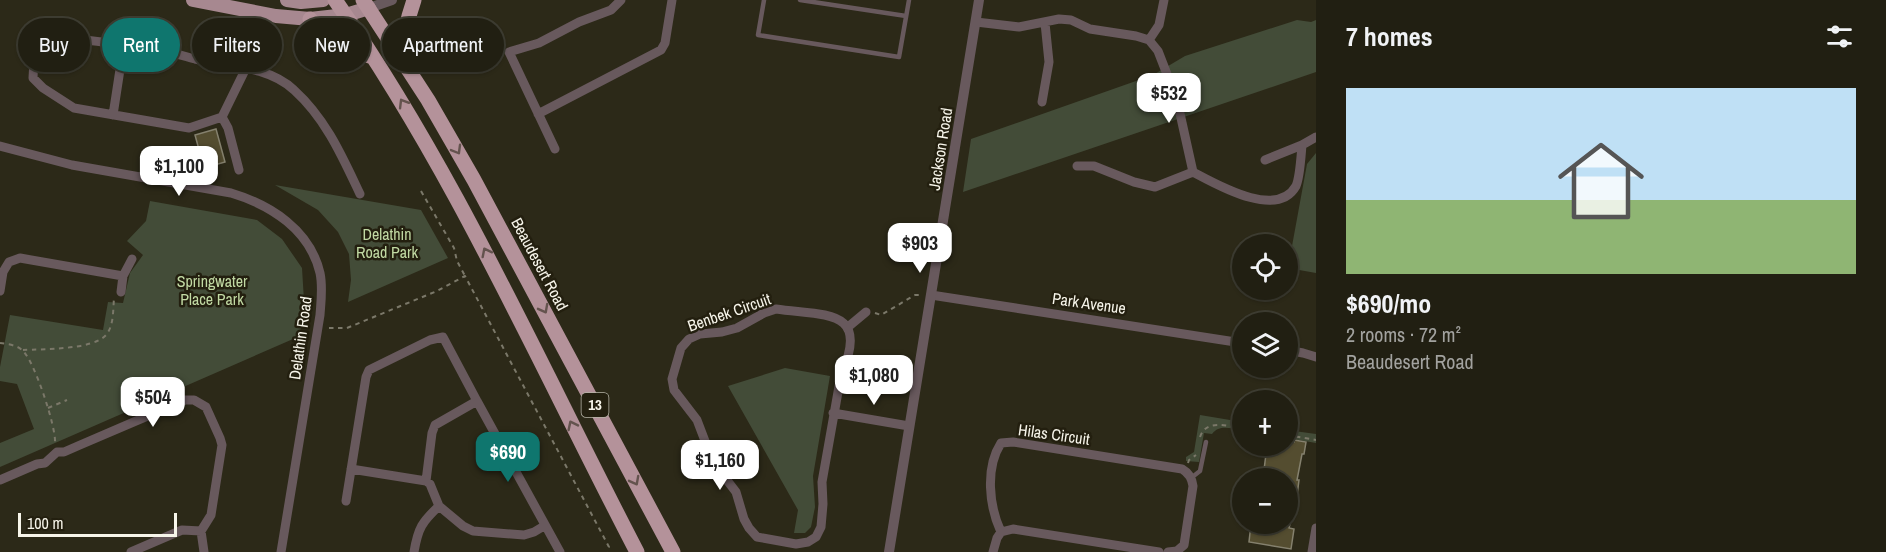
<!DOCTYPE html>
<html lang="en">
<head>
<meta charset="utf-8">
<style>
	:root { --surface:#211f12; --page:#2d2c20; --text:#f1f3f6; --muted:#a2a29f; --line:#3e3d32; --accent:#0f766e }
	body { margin:0; font-family:"Archivo Narrow",sans-serif; background:var(--page); color:var(--text); height:100vh; display:flex; flex-direction:column; font-size:22px; white-space:nowrap }
	* { box-sizing:border-box; margin:0 }
	p { font-size:20px; color:var(--muted) }
	.icon { flex:none; width:33px; height:33px; fill:none; stroke:currentColor; stroke-width:2; stroke-linecap:round; stroke-linejoin:round }
	.map { position:relative; flex:1; overflow:hidden }
	.panel { display:flex; flex-direction:column; background:var(--surface); width:570px }
	.panel>* { flex:none }
	.top-card { position:absolute; left:18px; top:18px; width:570px; height:54px; display:flex; gap:12px }
	.tools { position:absolute; left:1232px; top:234px; display:grid; gap:12px }
	.tools a { display:grid; place-items:center; width:66px; height:66px; border-radius:50%; background:var(--surface); box-shadow:0 2px 4px #0004,0 0 0 2px var(--line); font-size:30px }
	.scale { position:absolute; left:18px; bottom:15px; width:159px; box-sizing:border-box; padding-left:6px; border:3px solid #f7f5ea; border-top:0; font-size:16px; line-height:21px; white-space:nowrap; color:#f7f5ea; -webkit-text-stroke:4px #231f0f; paint-order:stroke }
	.price { position:absolute; translate:-50% -51px; padding:0 14px; border-radius:12px; background:#fff; color:#222; font-size:20px; line-height:39px; filter:drop-shadow(0 2px 3px #0008) }
	.price::after { content:''; position:absolute; left:50%; top:36px; width:18px; height:14px; margin-left:-9px; background:inherit; clip-path:polygon(0 0,100% 0,50% 100%) }
	.price.selected { background:var(--accent); color:#fff }
	ul { padding:0; list-style:none }
	li { display:grid; align-content:center; gap:12px; height:318px; padding:0 30px }
	li span { display:grid; place-items:center; height:186px; border-radius:0px; color:#555 }
	li>.icon { margin-inline-start:auto }
	span .icon { width:108px; height:108px; fill:#fffc; stroke-width:1 }
	li b { font-size:26px }
	h2 { display:flex; justify-content:space-between; align-items:center; height:72px; padding:0 30px; font-size:26px }
	.tag { padding:0 21px; border-radius:27px; background:var(--surface); box-shadow:0 2px 4px #0004,0 0 0 2px var(--line); font-size:21px; line-height:54px }
	.tag.selected { background:var(--accent); color:#fff }
	main { display:flex; flex:1; min-height:0 }
	.map>svg:first-child { display:block }
	.green { fill:#434c38 }
	.building { fill:#544d30; stroke:#85816e; stroke-width:1.5 }
	.lines { fill:none; stroke-linecap:round; stroke-linejoin:round }
	.path { stroke:#7b7869; stroke-width:2; stroke-dasharray:4.5 4.5; stroke-linecap:butt }
	.service { stroke:#68595d; stroke-width:4.5 }
	.minor { stroke:#68595d; stroke-width:9 }
	.tertiary { stroke:#68595d; stroke-width:10 }
	.primary { stroke:#a78890; stroke-width:14 }
	.trunk { stroke:#b4929a; stroke-width:15 }
	.oneway { stroke:#64534e }
	.labels { text-anchor:middle; stroke-width:5; stroke-linejoin:round; paint-order:stroke }
	.shield { fill:#231f0f; stroke:#b7b5a8; stroke-width:1.5 }
	.shield-label { font-size:15px; font-weight:bold; fill:#f7f5ea }
	.street-label { font-size:16px; fill:#f7f5ea; stroke:#231f0f }
	.park-label { font-size:16px; fill:#c1d9a3; stroke:#231f0f }
</style>
</head>
<body>
<main>
<div class="map">
<svg width="1316" height="552" viewBox="0 0 1316 552">
	<rect width="100%" height="100%" fill="#2c2918"/>
	<path class="green" d="M1297,20L1311,22L1316,20V72L963,192L971,139L1153,75L1185,56Z
		M1316,153V273L1288,268L1307,164Z
		M275,185L421,210L448,258L348,302L351,280L349,254L338,232L318,210Z
		M150,201L257,220L282,239L302,268L304,301L300,336L0,467V443L34,429L17,384L0,381V367L10,315L103,330L108,302L123,303L130,273L143,255L127,241L146,221Z
		M785,368L830,376L813,476L815,507L811,527L805,533H794L798,510L728,386Z
		M1200,415L1242,422V430C1230,429 1220,424 1212,434L1204,433L1199,462L1186,461V457L1194,452Z
		M1287,430L1316,434V443L1287,438Z"/>
	<path class="building" d="M216,129L225,162L204,168L195,135Z
		M1294,440L1306,442L1304,454H1302L1297,480H1299L1297,496L1287,495V478H1263L1267,446H1287V441L1294,442Z
		M1251,524H1290L1289,528L1294,529L1291,549L1249,542Z"/>
	<g class="lines">
		<path class="path" d="M421,191L454,248L457,261L465,276
			M875,313L881,315L915,295H921
			M329,328H347L437,291L465,276L609,547L608,552
			M0,343C7,344 17,345 22,350C34,359 56,427 55,442
			M23,350C42,349 93,350 106,335C114,326 113,309 114,298
			M48,408L67,400
			M1287,435L1316,440
			M1200,437C1206,419 1227,426 1242,428
			M1188,463L1189,460L1196,455"/>
		<path class="service" d="M764,0L758,35L899,57L909,0
			M800,0L906,16
			M1191,478L1200,471L1206,442"/>
		<path class="minor" d="M976,22L1019,27L1059,19L1071,20L1090,29L1136,36L1149,40L1158,51L1177,100L1193,172C1216,184 1277,220 1296,186C1300,177 1301,156 1302,145L1316,137
			M1149,40L1159,25L1164,0
			M246,68L222,117L189,128L74,108L43,88L33,78C33,58 40,45 59,37C92,41 126,44 159,50C171,52 183,56 195,59C227,66 269,66 294,90C326,119 342,156 360,194
			M1042,102L1049,62L1045,23
			M538,114L661,50L665,43L672,0
			M113,115L121,63
			M222,117L228,128L239,170
			M0,146L72,165L231,193C271,205 310,230 320,273C323,287 321,301 320,315L281,552
			M555,149L509,52L539,43L579,22L611,10L621,0
			M1265,160L1302,145
			M1077,166H1094L1134,182L1155,187L1193,172
			M0,291L3,272L9,262L20,258L123,276
			M121,292L123,276L132,259
			M931,295L1242,343
			M776,309C825,316 871,308 841,375L822,482L823,504L821,527L816,537L808,542L796,544L757,537L749,528L744,519L736,492L713,462L697,420L674,390L672,379L681,348L689,339L700,334L722,332L737,328L764,313Z
			M848,327L866,312
			M1287,350L1303,353L1316,357
			M477,401L560,552
			M833,413L909,426
			M351,469L426,481L430,484L439,506L463,526L473,531L524,535L534,532L544,526
			M0,480L37,464L45,463L57,452H64L80,445L185,400H194L206,407L220,438L222,445L211,515L201,531
			M346,501L366,377L369,370L430,340L443,337L477,401L435,425L432,433L426,481
			M1001,532L1013,529L1159,552
			M131,552L182,530L201,531L204,552
			M414,552C418,528 422,522 439,506
			M993,552L997,538L1001,532C989,506 985,468 1001,443L1013,442L1182,469C1189,473 1192,478 1193,486L1184,545L1177,551L1168,552
			M1312,552L1316,528"/>
		<path class="tertiary" d="M369,8L392,0
			M889,552L979,0"/>
		<path class="primary" d="M193,0L276,16L310,19L346,15L369,8
			M287,0L301,2L323,0"/>
		<path class="trunk" d="M335,0C456,173 540,366 637,552
			M363,0L428,100L474,180L673,552
			M310,19C326,41 348,50 373,57
			M401,57L409,16L414,0"/>
	</g>
	<defs><path id="oneway-chevron" d="M-2-3.5L2.5 0L-2 3.5" fill="none" stroke-width="1.6" stroke-linecap="round" stroke-linejoin="round" transform="scale(1.5)"/></defs>
	<g class="oneway">
		<use href="#oneway-chevron" transform="translate(403 103) rotate(-121)"/>
		<use href="#oneway-chevron" transform="translate(457 150) rotate(60)"/>
		<use href="#oneway-chevron" transform="translate(486 252) rotate(-117)"/>
		<use href="#oneway-chevron" transform="translate(544 309) rotate(62)"/>
		<use href="#oneway-chevron" transform="translate(572 425) rotate(-116)"/>
		<use href="#oneway-chevron" transform="translate(635 481) rotate(62)"/>
	</g>
	<g class="labels">
		<rect class="shield" x="581.5" y="393" width="27" height="24" rx="4.5"/>
		<g class="shield-label">
			<text x="595" y="410">13</text>
		</g>
		<g class="street-label">
			<text transform="translate(940 149) rotate(-81)" y="6">Jackson Road</text>
			<text transform="translate(540 264) rotate(62)" y="6">Beaudesert Road</text>
			<text transform="translate(1089 303) rotate(8)" y="6">Park Avenue</text>
			<text transform="translate(729 312) rotate(-19)" y="6">Benbek Circuit</text>
			<text transform="translate(300 338) rotate(-82)" y="6">Delathin Road</text>
			<text transform="translate(1054 434) rotate(8)" y="6">Hilas Circuit</text>
		</g>
		<g class="park-label">
			<text x="387" y="240">Delathin<tspan x="387" dy="18">Road Park</tspan></text>
			<text x="212" y="287">Springwater<tspan x="212" dy="18">Place Park</tspan></text>
		</g>
	</g>
</svg>
<div class="tools">
<a><svg class="icon" aria-label="locate" viewBox="0 0 24 24"><circle cx="12" cy="12" r="6"/><path d="M12 2v4M12 18v4M2 12h4M18 12h4"/></svg></a>
<a><svg class="icon" aria-label="layers" viewBox="0 0 24 24"><path d="M12 4l9 5-9 5-9-5zM3 14l9 5 9-5"/></svg></a>
<a>+</a>
<a>−</a>
</div>
<div class="scale">100 m</div>
<b class="price" style="left:1169px;top:124px">$532</b>
<b class="price" style="left:179px;top:197px">$1,100</b>
<b class="price" style="left:920px;top:274px">$903</b>
<b class="price" style="left:874px;top:406px">$1,080</b>
<b class="price" style="left:153px;top:428px">$504</b>
<b class="price selected" style="left:508px;top:483px">$690</b>
<b class="price" style="left:720px;top:491px">$1,160</b>
<div class="top-card">
<a class="tag">Buy</a>
<a class="tag selected">Rent</a>
<a class="tag">Filters</a>
<a class="tag">New</a>
<a class="tag">Apartment</a>
</div>
</div>
<section class="panel">
<h2>7 homes<svg class="icon" aria-label="filters" viewBox="0 0 24 24"><path d="M4 7h16M4 17h16"/><circle cx="9" cy="7" r="2"/><circle cx="15" cy="17" r="2"/></svg></h2>
<ul>
<li><span style="background:linear-gradient(#bfe0f5 60%,#8fb573 0)"><svg class="icon" aria-label="home" viewBox="0 0 24 24"><path d="M3 11l9-7 9 7M6 9v11h12V9"/></svg></span><div><b>$690/mo</b><p>2 rooms · 72 m²</p><p>Beaudesert Road</p></div></li>
</ul>
</section>
</main>
</body>
</html>
